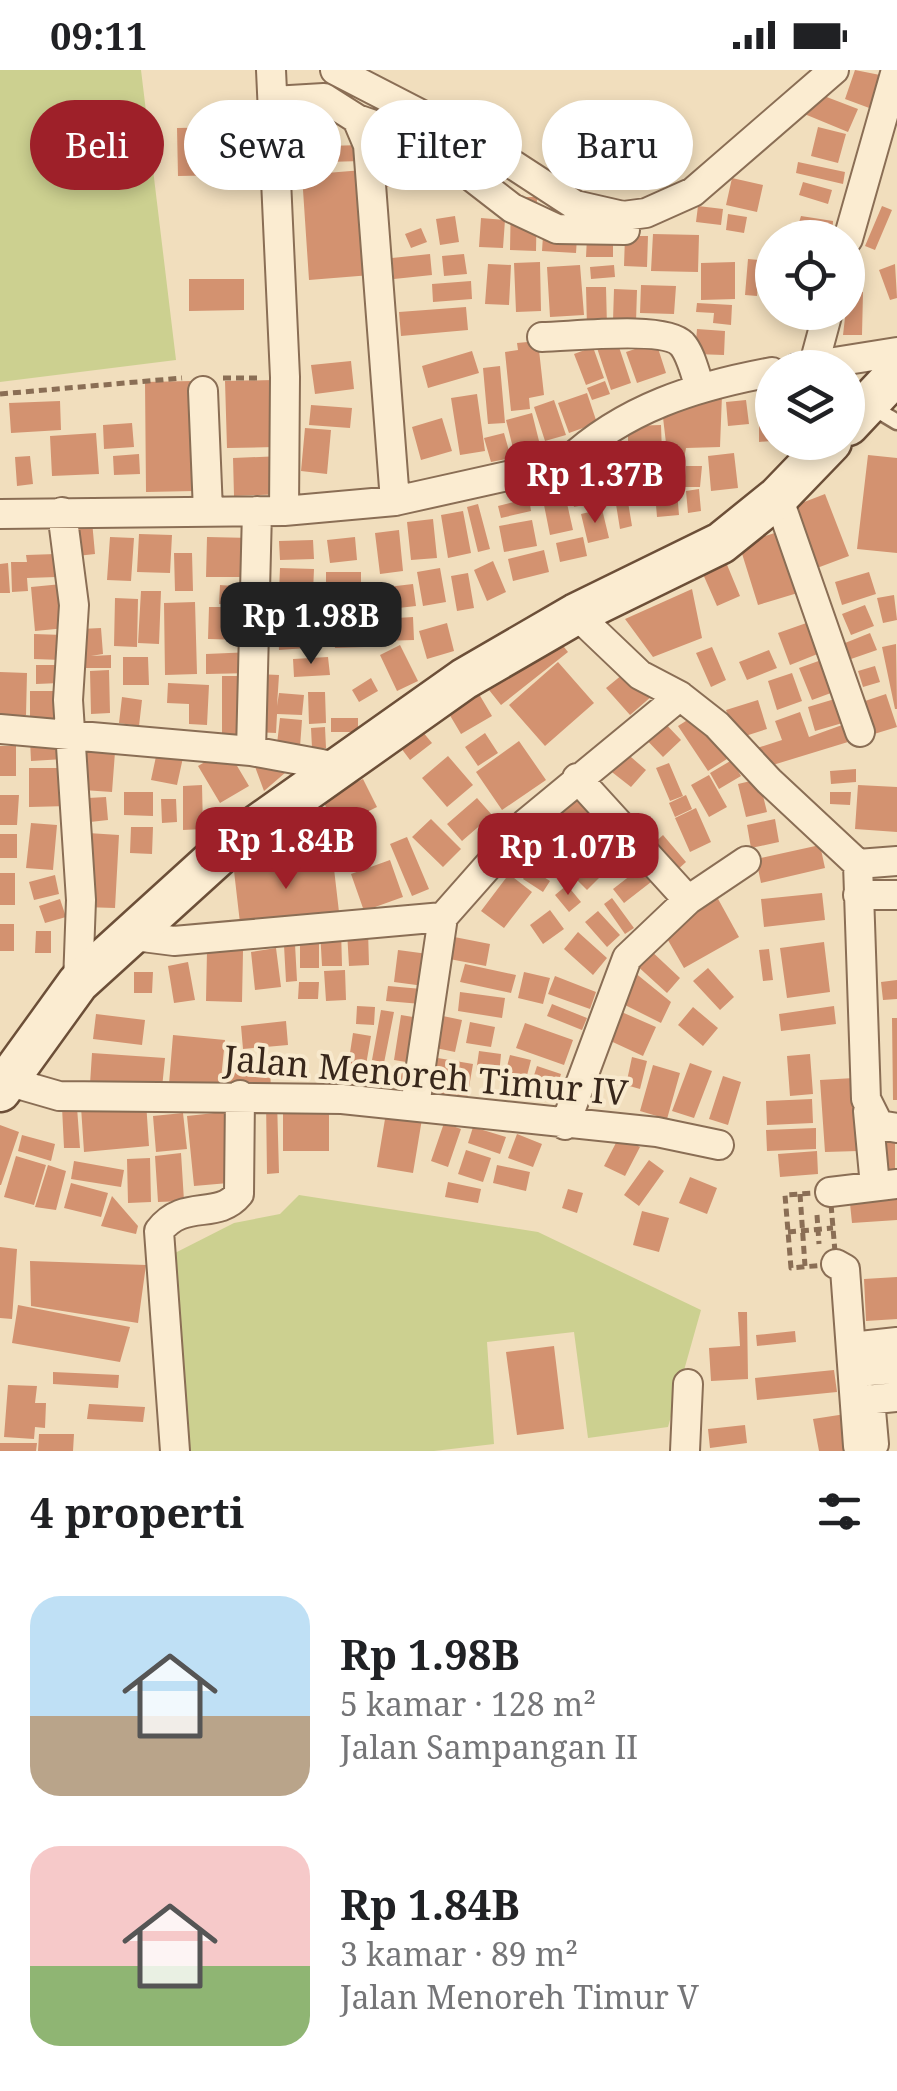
<!DOCTYPE html>
<html lang="id">
<head>
<meta charset="utf-8">
<style>
	:root { --surface:#fff; --page:#f6f6f6; --text:#202124; --muted:#757577; --accent:#9e2029 }
	body { margin:0; font-family:"Noto Serif",serif; background:var(--page); color:var(--text); height:100vh; display:flex; flex-direction:column; font-size:38px; white-space:nowrap }
	* { box-sizing:border-box; margin:0 }
	p { font-size:32px; color:var(--muted) }
	.icon { flex:none; width:55px; height:55px; fill:none; stroke:currentColor; stroke-width:2; stroke-linecap:round; stroke-linejoin:round }
	.map { position:relative; height:1381px; overflow:hidden }
	.details { display:flex; flex-direction:column; background:var(--surface); flex:1 }
	.details>* { flex:none }
	.guide { position:absolute; left:30px; top:30px; width:838px; height:90px; display:flex; gap:20px }
	.buttons { position:absolute; left:755px; top:150px; display:grid; gap:20px }
	.buttons a { display:grid; place-items:center; width:110px; height:110px; border-radius:50%; background:var(--surface); box-shadow:0 5px 15px #0003; font-size:50px }
	.price { position:absolute; translate:-50% -85px; padding:0 22px; border-radius:20px; background:var(--accent); color:#fff; font-size:32px; line-height:65px; filter:drop-shadow(0 2px 5px #0008) }
	.price::after { content:''; position:absolute; left:50%; top:60px; width:30px; height:22px; margin-left:-15px; background:inherit; clip-path:polygon(0 0,100% 0,50% 100%) }
	.price.selected { background:#222; color:#fff }
	ul { padding:0; list-style:none }
	li { display:flex; align-items:center; gap:30px; height:250px; padding:0 30px }
	li span { display:grid; place-items:center; flex:none; width:280px; height:200px; border-radius:30px; color:#555 }
	li>.icon { margin-inline-start:auto }
	span .icon { width:120px; height:120px; fill:#fffc; stroke-width:1 }
	li b { font-size:42px }
	h2 { display:flex; justify-content:space-between; align-items:center; height:120px; padding:0 30px; font-size:42px }
	.tag { padding:0 35px; border-radius:45px; background:var(--surface); box-shadow:0 5px 15px #0003; font-size:35px; line-height:90px }
	.tag.selected { background:var(--accent); color:#fff }
	.status { display:flex; justify-content:space-between; align-items:center; height:70px; padding:0 50px; background:var(--surface); direction:ltr }
	.status svg { height:28px; fill:currentColor }
	.map>svg:first-child { display:block }
	.green { fill:#ccd090 }
	.building { fill:#d39270 }
	.lines { fill:none; stroke-linecap:round; stroke-linejoin:round }
	.service-casing { stroke:#8a6e55; stroke-width:19 }
	.minor-casing { stroke:#8a6e55; stroke-width:32 }
	.secondary-casing { stroke:#6c4f38; stroke-width:45 }
	.path { stroke:#8a6e55; stroke-width:5; stroke-dasharray:8 5; stroke-linecap:butt }
	.service { stroke:#fbecd1; stroke-width:14 }
	.minor { stroke:#fbecd1; stroke-width:28 }
	.secondary { stroke:#fbecd1; stroke-width:40 }
	.labels { text-anchor:middle; stroke-width:8; stroke-linejoin:round; paint-order:stroke }
	.street-label { font-size:35px; fill:#38271b; stroke:#f8e9cd }
</style>
</head>
<body>
<div class="status"><b>09:11</b><svg viewBox="0 0 49 12"><path d="M0 12V9h3v3zM5 12V6h3v6zM10 12V3h3v9zM15 12V0h3v12zM26 1h20v11H26zM47 4h2v5h-2z"/></svg></div>
<div class="map">
<svg width="897" height="1381" viewBox="0 0 897 1381">
	<rect width="100%" height="100%" fill="#f1debd"/>
	<path class="green" d="M0,0H141L176,290L0,312Z
		M299,1125L538,1162L701,1240L668,1357L588,1368L574,1262L487,1272L494,1374L434,1381H177L171,1185L234,1153L280,1144Z"/>
	<path class="building" d="M855,0L885,6L872,39L845,29Z
		M811,21L858,39L848,62L802,43Z
		M325,48L327,68L297,70L295,50Z
		M233,57L234,105L178,106L177,58Z
		M818,57L846,64L838,93L811,86Z
		M361,75V91L327,92V76Z
		M406,92L411,111L378,119L374,100Z
		M798,92L845,102L843,114L796,103Z
		M363,100L371,205L309,210L302,105Z
		M732,108L763,115L757,142L726,135Z
		M803,112L832,120L828,134L799,125Z
		M511,127H537L536,181L510,180Z
		M698,136L723,139L721,155L696,152Z
		M882,136L892,140L875,180L865,176Z
		M728,144L747,147L744,163L726,160Z
		M455,146L459,172L440,175L436,149Z
		M801,146L833,151L832,167L795,165Z
		M481,148L505,150L503,178L479,177Z
		M544,150L578,152L576,183L542,181Z
		M421,158L427,172L411,178L405,164Z
		M653,164L699,165L698,202L651,201Z
		M625,166H648L647,197L624,196Z
		M587,167L613,168V187H586Z
		M430,184L432,205L394,209L392,188Z
		M464,184L467,204L444,206L442,186Z
		M748,189L759,190L757,226L745,225Z
		M540,192L541,241L516,242L514,193Z
		M735,192V229L701,230V193Z
		M488,194L511,195L509,235L485,234Z
		M895,194L897,228L890,230L879,200Z
		M580,195L584,245L550,247L547,197Z
		M614,195L615,207L591,209L590,197Z
		M189,209H244V240L189,241Z
		M471,211L472,229L433,232L432,214Z
		M641,215L676,216L674,244L640,243Z
		M586,217H606L607,257L587,258Z
		M614,219L637,220L636,252L613,251Z
		M848,222H863L862,265H843Z
		M697,233L732,235L731,255L713,253L714,243L696,242Z
		M466,237L468,260L401,266L399,242Z
		M697,259L725,261L724,285L695,284Z
		M538,271L544,325L529,328L530,339L511,341L505,282L518,280L517,273Z
		M617,271L631,313L611,320L597,278Z
		M656,272L666,303L637,313L626,282Z
		M593,277L604,308L586,315L574,284Z
		M472,281L479,303L428,318L422,296Z
		M351,291L354,319L315,324L311,295Z
		M500,296L505,353L488,354L483,298Z
		M273,310L275,377L227,378L225,311Z
		M192,311L194,421L146,422L145,312Z
		M605,311L610,324L592,330L587,318Z
		M587,323L597,353L569,363L558,333Z
		M477,324L485,381L460,385L451,328Z
		M722,325L720,377L686,378L684,389L668,390L662,339Z
		M554,330L566,365L545,371L534,337Z
		M746,330L749,354L728,356L726,332Z
		M60,331L61,360L11,363L9,333Z
		M311,335L352,338L350,358L309,355Z
		M532,343L539,371L513,378L506,350Z
		M442,348L452,381L421,390L412,357Z
		M759,348H772V371L759,372Z
		M132,353L134,377L104,379L103,355Z
		M661,355L662,383L628,384V356Z
		M305,358L331,360L327,404L301,401Z
		M96,363L99,404L52,406L50,366Z
		M504,363L511,388L491,392L484,368Z
		M608,376L616,397L600,402L592,381Z
		M734,383L738,418L711,421L708,386Z
		M139,384L140,404L114,405L113,386Z
		M868,385L897,388V483L857,479Z
		M30,386L33,414L17,416L15,387Z
		M282,386L283,424L234,426L233,388Z
		M686,396H702L700,417H684Z
		M588,404L593,433L574,437L568,407Z
		M642,405L644,429L631,431L628,407Z
		M699,419L701,441L688,443L686,421Z
		M564,420L573,460L550,465L542,425Z
		M626,420L632,456L620,459L614,422Z
		M677,421L679,445L657,447L655,423Z
		M825,424L849,486L809,501L786,439Z
		M529,428L531,441L501,448L498,436Z
		M478,434L490,479L478,482L467,437Z
		M602,439L609,468L588,473L581,444Z
		M463,441L471,483L448,488L441,445Z
		M433,449L437,488L411,490L407,452Z
		M532,450L537,476L504,482L499,456Z
		M92,451L95,484L77,486L74,453Z
		M399,460L403,501L380,504L375,463Z
		M781,461L801,522L758,535L739,474Z
		M139,464L172,465L170,503L137,502Z
		M110,467L134,468L131,511L107,510Z
		M207,467L252,468L251,507H206Z
		M355,467L357,490L330,493L327,470Z
		M583,467L587,486L560,492L556,473Z
		M313,470L314,489L280,490L279,471Z
		M544,480L549,502L513,511L508,489Z
		M174,483H192L193,521H175Z
		M56,484V507L27,508L28,521L12,522L11,492H27L26,485Z
		M723,485L740,526L717,536L699,495Z
		M493,491L506,522L487,531L474,500Z
		M8,493L10,523H0V494Z
		M280,498L314,499L313,522L279,521Z
		M440,498L446,532L423,536L417,502Z
		M326,502H361V526H326Z
		M869,502L876,524L842,535L835,512Z
		M468,503L474,538L457,541L451,506Z
		M62,514L66,558L35,561L31,517Z
		M413,514L416,536L381,540L379,518Z
		M220,515L246,517L245,536L219,534Z
		M692,519L702,568L653,587L625,549Z
		M141,521H161L159,574L138,573Z
		M894,525L897,550L883,553L877,528Z
		M115,528L138,529L137,577L114,576Z
		M282,529L314,530V551L282,550Z
		M195,532L197,604L165,605L164,533Z
		M865,535L874,556L851,565L842,544Z
		M209,537H246L245,570L208,569Z
		M364,544V577L335,578L334,545Z
		M413,547L414,570L382,571L381,549Z
		M815,550L825,581L790,595L778,563Z
		M447,553L454,581L427,589L419,561Z
		M319,556L320,577L279,580L278,559Z
		M101,558L103,584L91,586L111,585V598H80V559Z
		M552,562L568,582L501,635L485,615Z
		M870,563L877,580L851,589L845,573Z
		M34,564L63,565L62,590L34,589Z
		M896,574L897,639H895L882,577Z
		M400,575L418,611L397,621L380,585Z
		M712,577L726,610L711,617L696,583Z
		M769,580L777,598L747,610L739,592Z
		M252,582L253,603L206,604V584Z
		M123,587H148L149,615H123Z
		M328,587L330,605L294,607L293,589Z
		M827,588L839,620L812,630L799,598Z
		M558,592L594,633L545,676L509,635Z
		M36,595H60V613L36,614Z
		M875,596L880,612L863,617L858,601Z
		M109,600L110,643L91,644L90,601Z
		M628,600L652,626L630,645L606,618Z
		M0,602L27,603L26,645H0Z
		M792,603L802,631L777,640L768,611Z
		M257,604L279,605L277,636L279,623L304,625L302,645L277,644L276,663L254,662Z
		M222,606H249V668L222,667Z
		M371,608L378,621L359,632L352,620Z
		M168,613L209,615L207,655L189,654V634L167,633Z
		M476,619L492,646L461,664L445,637Z
		M30,621H65L64,648H30Z
		M308,622H325L326,653L309,654Z
		M886,624L897,657L763,698L757,678L782,670L775,651L800,642L809,667L867,646L862,632Z
		M122,627L142,630L139,656L119,653Z
		M838,628L846,652L815,661L808,637Z
		M758,630L767,659L736,669L726,640Z
		M697,644L727,689L708,701L678,656Z
		M658,646L681,670L663,687L640,663Z
		M280,648L302,650L300,677L277,674Z
		M331,648H358V662H331Z
		M325,657L326,678H312L311,658Z
		M422,661L432,673L410,690L401,678Z
		M485,663L498,683L478,696L465,677Z
		M63,668L64,689L31,691L30,670Z
		M519,671L546,710L502,740L476,702Z
		M0,676H16V706H0Z
		M158,677L184,683L177,715L151,710Z
		M227,679L249,716L220,733L198,696Z
		M86,680L115,682L112,722L83,720Z
		M624,681L646,700L631,717L608,699Z
		M448,686L473,715L447,737L422,708Z
		M732,690L741,706L719,719L710,703Z
		M669,693L683,726L670,731L656,698Z
		M254,694L293,696L264,721Z
		M29,698H69V736L29,737Z
		M856,699V712L831,714L830,701Z
		M709,705L727,737L709,747L691,715Z
		M363,709L377,737L336,757L322,729Z
		M759,709L767,742L746,747L738,714Z
		M573,714L596,741L575,758L552,732Z
		M202,715L203,759L183,760V716Z
		M858,715L897,717V762L855,759Z
		M124,722H153V746L124,745Z
		M830,722H851L850,735L830,734Z
		M0,725H19L17,755H0Z
		M686,725L692,739L675,747L669,733Z
		M106,727L108,750L90,752L88,728Z
		M477,728L492,745L462,771L447,754Z
		M161,729H176L177,752L162,753Z
		M549,737L566,757L547,773L530,753Z
		M696,738L711,772L690,782L675,748Z
		M597,747L626,781L607,797L578,763Z
		M431,749L461,779L443,797L412,767Z
		M775,749L779,772L751,778L747,755Z
		M318,750L321,774L283,780L280,755Z
		M31,753L57,755L53,800L26,798Z
		M131,757H153L152,784L130,783Z
		M565,762L605,802L587,820L547,780Z
		M88,763L119,765L115,838L84,837Z
		M0,764H17V788H0Z
		M663,765L686,792L675,802L652,775Z
		M407,767L429,819L412,826L390,774Z
		M516,769L536,787L522,803L502,785Z
		M820,775L825,798L761,813L756,789Z
		M333,790L339,842L240,853L234,801Z
		M390,790L403,827L364,841L351,804Z
		M649,791L660,805L624,833L613,819Z
		M530,798L550,811L543,822L523,809Z
		M0,803H15V835H0Z
		M509,804L532,822L504,858L481,841Z
		M55,805L59,824L34,830L29,812Z
		M567,815L581,832L569,842L555,825Z
		M822,823L825,850L764,857L761,829Z
		M717,827L739,867L684,898L661,858Z
		M612,828L634,858L625,864L604,834Z
		M60,829L66,847L45,853L39,836Z
		M550,840L564,859L543,874L530,855Z
		M598,841L620,865L607,877L585,852Z
		M0,854H14V881H0Z
		M341,859L342,896H322L320,860Z
		M368,860L369,895L349,896L347,861Z
		M36,861H51V883H35Z
		M578,862L607,888L593,905L564,879Z
		M444,865L490,874L486,896L439,887Z
		M824,872L830,922L787,928L780,878Z
		M300,873H319V898H300Z
		M295,874L297,911L286,912L284,875Z
		M276,878L281,917L255,920L251,882Z
		M648,878L680,908L667,923L634,893Z
		M769,879L773,910L763,911L759,880Z
		M207,880L243,881L242,932L206,931Z
		M398,880L428,884L424,916L394,912Z
		M188,892L195,930L174,933L168,896Z
		M465,894L516,905L511,923L460,912Z
		M708,898L734,927L720,940L693,911Z
		M345,900L346,930L326,931L324,901Z
		M134,902H153L152,923H134Z
		M524,902L550,908L543,934L518,928Z
		M634,902L671,932L661,953L619,932Z
		M555,906L596,922L590,939L548,924Z
		M897,910V929L883,930L881,912Z
		M299,912H319L318,929H298Z
		M388,916L422,919L421,934L386,931Z
		M460,922L505,928L502,948L458,941Z
		M552,934L587,948L582,960L547,946Z
		M357,936L375,937L374,955L356,954Z
		M834,936L836,954L781,961L779,944Z
		M693,937L718,958L703,976L678,955Z
		M381,940L394,942L384,993L372,990Z
		M617,940L656,957L643,986L604,968Z
		M96,944L145,950L142,975L93,969Z
		M401,945L413,947L406,992L394,990Z
		M438,945L462,950L455,982L431,977Z
		M892,948H897V1030H893Z
		M286,951L288,975L243,979L241,956Z
		M470,952L495,957L491,977L466,973Z
		M525,953L573,970L564,995L516,978Z
		M353,963L371,966L362,1018L345,1016Z
		M173,965L225,970L220,1019L169,1014Z
		M479,981L501,984L499,1005L476,1002Z
		M92,983L165,988L162,1018L90,1014Z
		M810,984L813,1024L790,1026L787,986Z
		M510,985L531,990L525,1013L504,1008Z
		M426,986L473,994L467,1029L420,1021Z
		M632,987L647,991L640,1019L626,1015Z
		M690,993L712,1001L694,1048L672,1041Z
		M270,994L271,1023H225V995Z
		M653,995L680,1003L667,1049L640,1041Z
		M537,996L561,1004L553,1028L529,1021Z
		M376,997L418,999L416,1019L375,1016Z
		M723,1006L741,1012L728,1055L709,1049Z
		M854,1008L858,1081L825,1082L820,1010Z
		M812,1029L813,1053L767,1055L766,1031Z
		M266,1030H277L279,1103L267,1104Z
		M146,1032L149,1076L84,1082L81,1037Z
		M62,1037H77L80,1078H64Z
		M387,1037L423,1043L413,1103L377,1097Z
		M283,1039L329,1040V1081H283Z
		M233,1041L240,1112L194,1116L187,1046Z
		M183,1043L187,1079L156,1082L153,1046Z
		M444,1053L461,1059L448,1097L431,1091Z
		M0,1055L19,1062L1,1115H0Z
		M473,1057L506,1067L500,1084L468,1073Z
		M816,1058V1079L767,1081L766,1060Z
		M872,1063H895V1102H871Z
		M517,1064L542,1074L533,1097L508,1088Z
		M22,1065L55,1074L51,1091L18,1081Z
		M619,1067L640,1077L625,1106L604,1096Z
		M466,1080L491,1088L483,1112L458,1104Z
		M817,1081L818,1104L780,1107L778,1084Z
		M181,1083L184,1131L158,1132L155,1086Z
		M16,1086L46,1095L34,1135L4,1127Z
		M150,1088L151,1132L128,1133L127,1089Z
		M649,1090L664,1101L639,1136L624,1125Z
		M74,1091L124,1100L121,1117L71,1109Z
		M48,1095L66,1101L56,1140L35,1137Z
		M497,1095L530,1102L526,1121L493,1113Z
		M690,1107L717,1118L707,1144L679,1133Z
		M897,1110V1150L852,1153L848,1114Z
		M448,1112L481,1119L478,1133L445,1127Z
		M71,1113L108,1123L101,1147L64,1138Z
		M568,1119L583,1123L577,1143L562,1138Z
		M112,1126L138,1156L136,1164L101,1156Z
		M642,1141L669,1148L659,1182L633,1175Z
		M0,1177L17,1179L12,1249L0,1248Z
		M30,1191L146,1195L138,1253L31,1236Z
		M897,1207V1249L866,1251L864,1209Z
		M18,1235L130,1257L120,1292L12,1273Z
		M738,1242H747L748,1309L711,1311L709,1278L740,1276Z
		M795,1261L796,1272L757,1276L756,1265Z
		M554,1276L564,1359L517,1365L506,1282Z
		M834,1300L837,1322L757,1330L755,1308Z
		M53,1302L119,1305L118,1318L53,1314Z
		M8,1315L37,1316L35,1333H46L45,1358L35,1357L34,1369L4,1367Z
		M89,1334L145,1337L143,1352L87,1349Z
		M852,1343L858,1381H819L813,1349Z
		M745,1355L747,1373L710,1378L708,1359Z
		M39,1364H74L73,1381H38Z
		M0,1373H37L36,1381H0Z"/>
	<g class="lines">
		<g class="service-casing">
			<path id="service" d="M872,337L897,352"/>
		</g>
		<g class="minor-casing">
			<path id="minor" d="M271,0L285,307L284,441
				M335,0L492,81L575,135L623,146L646,143L693,122L834,0
				M273,31L324,28L357,49L403,65L463,100L512,138L557,159L625,160
				M357,49L368,75L395,431
				M848,169L896,0
				M542,267C569,267 664,255 682,274C691,284 695,304 700,317
				M814,294L828,242
				M797,298L897,282
				M203,321L208,441
				M778,427L860,662
				M62,442L74,535L68,630L81,830L78,913
				M0,444L284,441L395,431L566,393C624,338 696,316 772,302
				M576,544L640,605L680,626L717,655L769,711L858,794
				M0,659L251,681L338,697
				M251,681L257,441
				M577,708L688,830
				M858,794L866,1029L879,1055L897,1058
				M858,794L897,791
				M858,825H897
				M127,865L174,871L443,847L526,753L680,626
				M7,1011L59,1026L342,1029L657,1062L719,1075
				M415,1036L443,847
				M868,1041L875,1116
				M565,1055L627,888L688,830L746,791
				M830,1122L897,1114
				M836,1194L845,1199L858,1376L874,1374L870,1329
				M851,1277L897,1272
				M869,1301L897,1299
				M855,1331L897,1327
				M175,1381L159,1161C184,1128 217,1151 239,1124L240,1025
				M685,1381L688,1314"/>
		</g>
		<g class="secondary-casing">
			<path id="secondary" d="M848,355L897,303
				M0,1021L78,913L231,774L464,609L576,544L721,473L778,427L831,372"/>
		</g>
		<path class="path" d="M223,308H262
			M0,324L182,308
			M830,1122L836,1194L791,1198L785,1125Z
			M800,1124L805,1196
			M817,1145L819,1174
			M788,1162L833,1158"/>
		<use href="#service" class="service"/>
		<use href="#minor" class="minor"/>
		<use href="#secondary" class="secondary"/>
	</g>
	<g class="labels">
		<g class="street-label">
			<text transform="translate(426 1006) rotate(5)" y="12">Jalan Menoreh Timur IV</text>
		</g>
	</g>
</svg>
<div class="buttons">
<a><svg class="icon" aria-label="locate" viewBox="0 0 24 24"><circle cx="12" cy="12" r="6"/><path d="M12 2v4M12 18v4M2 12h4M18 12h4"/></svg></a>
<a><svg class="icon" aria-label="layers" viewBox="0 0 24 24"><path d="M12 4l9 5-9 5-9-5zM3 14l9 5 9-5"/></svg></a>
</div>
<b class="price" style="left:595px;top:456px">Rp 1.37B</b>
<b class="price selected" style="left:311px;top:597px">Rp 1.98B</b>
<b class="price" style="left:286px;top:822px">Rp 1.84B</b>
<b class="price" style="left:568px;top:828px">Rp 1.07B</b>
<div class="guide">
<a class="tag selected">Beli</a>
<a class="tag">Sewa</a>
<a class="tag">Filter</a>
<a class="tag">Baru</a>
</div>
</div>
<section class="details">
<h2>4 properti<svg class="icon" aria-label="filters" viewBox="0 0 24 24"><path d="M4 7h16M4 17h16"/><circle cx="9" cy="7" r="2"/><circle cx="15" cy="17" r="2"/></svg></h2>
<ul>
<li><span style="background:linear-gradient(#bfe0f5 60%,#b9a48a 0)"><svg class="icon" aria-label="home" viewBox="0 0 24 24"><path d="M3 11l9-7 9 7M6 9v11h12V9"/></svg></span><div><b>Rp 1.98B</b><p>5 kamar · 128 m²</p><p>Jalan Sampangan II</p></div></li>
<li><span style="background:linear-gradient(#f6c9c9 60%,#8fb573 0)"><svg class="icon" aria-label="home" viewBox="0 0 24 24"><path d="M3 11l9-7 9 7M6 9v11h12V9"/></svg></span><div><b>Rp 1.84B</b><p>3 kamar · 89 m²</p><p>Jalan Menoreh Timur V</p></div></li>
</ul>
</section>
</body>
</html>
